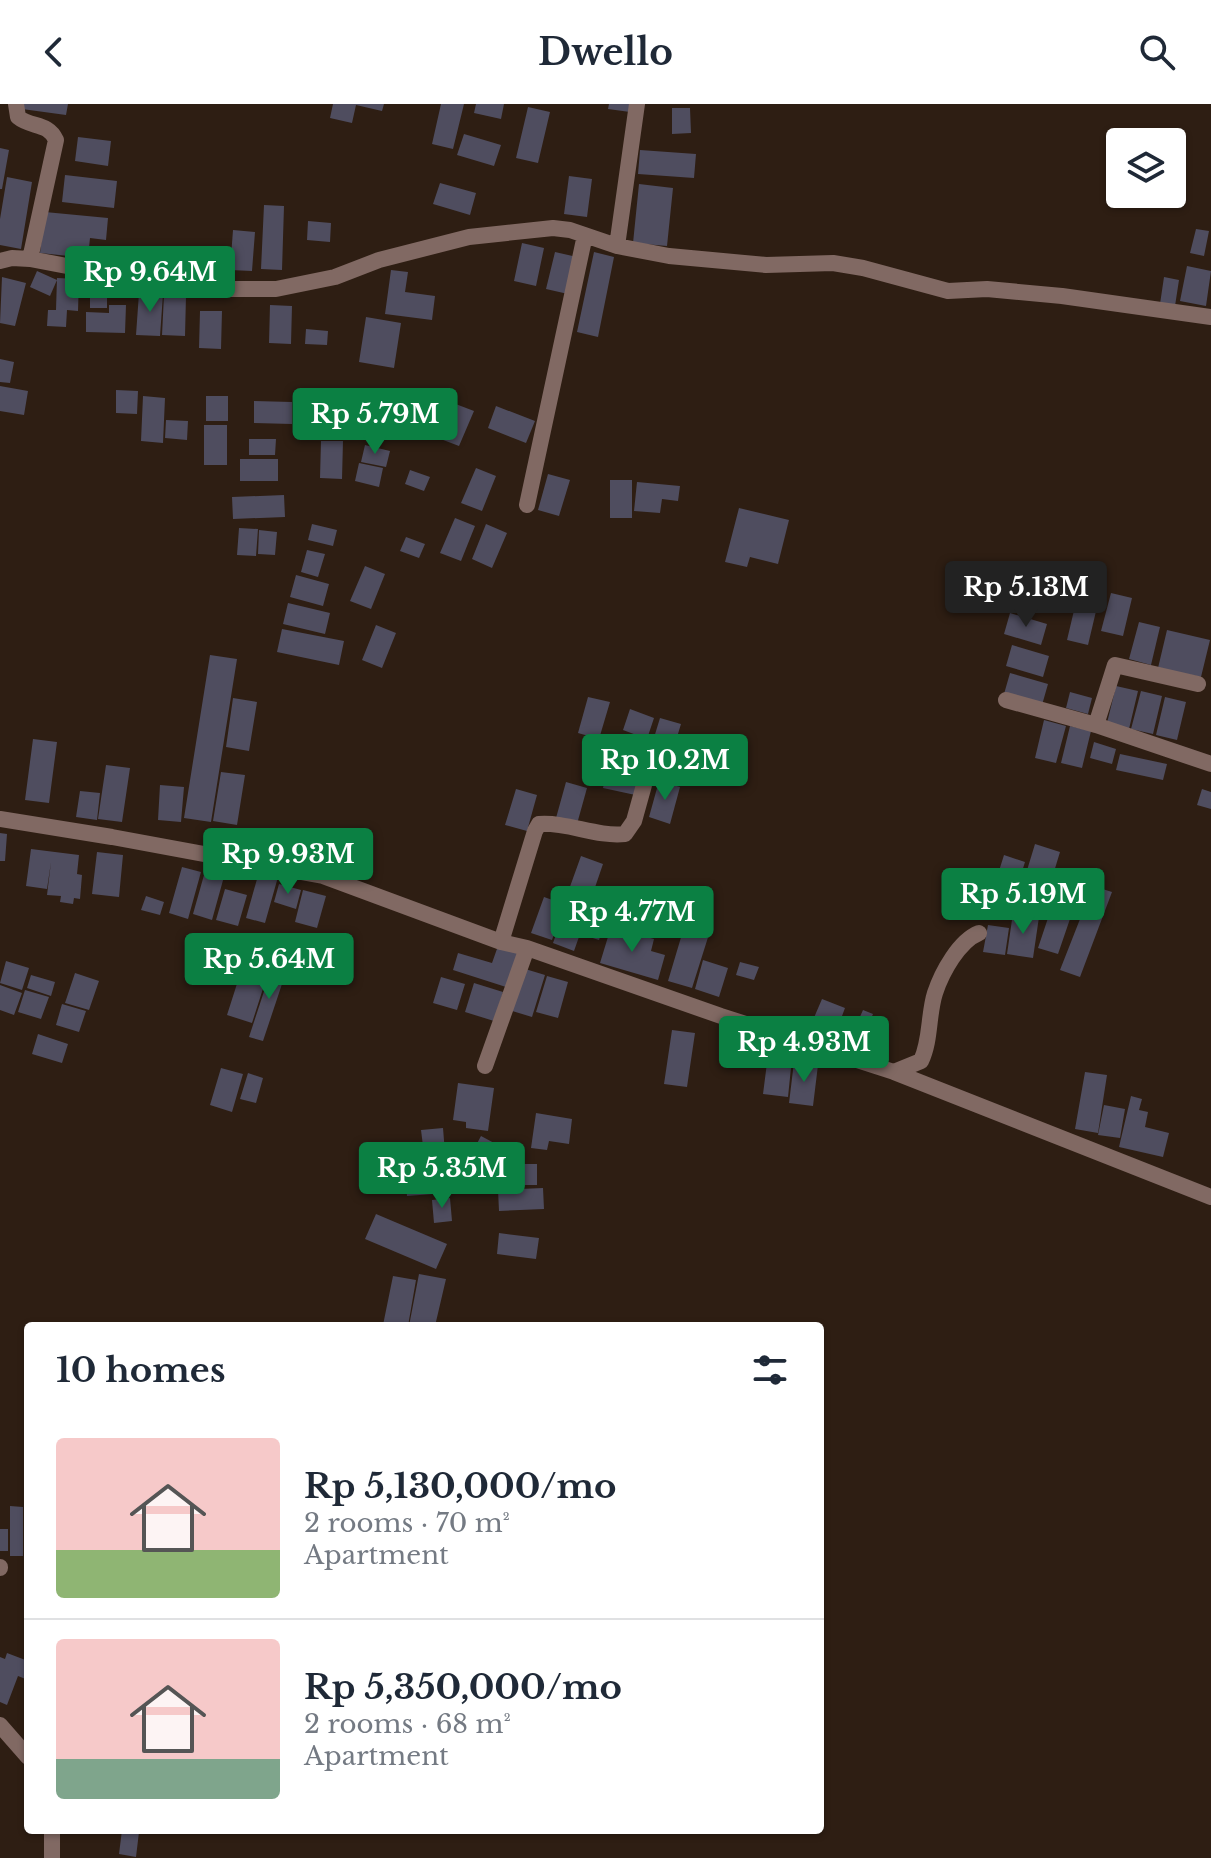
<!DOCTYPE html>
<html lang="en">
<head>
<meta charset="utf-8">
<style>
	:root { --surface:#fff; --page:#f6f6f7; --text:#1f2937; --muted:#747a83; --line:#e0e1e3; --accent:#0b8043 }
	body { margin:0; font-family:"Libre Baskerville",serif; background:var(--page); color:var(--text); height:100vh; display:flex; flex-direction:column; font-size:30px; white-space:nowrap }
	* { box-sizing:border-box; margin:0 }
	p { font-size:26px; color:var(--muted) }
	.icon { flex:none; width:44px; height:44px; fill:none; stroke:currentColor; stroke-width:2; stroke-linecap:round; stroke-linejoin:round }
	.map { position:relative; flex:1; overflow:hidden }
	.drawer { position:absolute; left:24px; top:1218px; width:800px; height:512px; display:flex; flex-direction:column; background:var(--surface); border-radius:8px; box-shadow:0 2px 6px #0004 }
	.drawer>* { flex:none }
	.fabs { position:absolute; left:1106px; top:24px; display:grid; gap:16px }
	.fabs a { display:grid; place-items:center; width:80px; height:80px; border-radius:8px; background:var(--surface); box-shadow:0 2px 6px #0004; font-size:40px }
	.price { position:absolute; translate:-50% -68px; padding:0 18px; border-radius:8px; background:var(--accent); color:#fff; font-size:26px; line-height:52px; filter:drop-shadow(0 2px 4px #0008) }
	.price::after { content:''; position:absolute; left:50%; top:48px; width:24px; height:18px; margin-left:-12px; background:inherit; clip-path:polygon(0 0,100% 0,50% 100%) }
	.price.on { background:#222; color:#fff }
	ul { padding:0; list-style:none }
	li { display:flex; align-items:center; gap:24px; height:200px; padding:0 32px }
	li+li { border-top:2px solid var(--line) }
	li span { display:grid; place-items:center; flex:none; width:224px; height:160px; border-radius:8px; color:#555 }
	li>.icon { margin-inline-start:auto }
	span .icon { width:96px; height:96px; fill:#fffc; stroke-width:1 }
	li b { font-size:34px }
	h2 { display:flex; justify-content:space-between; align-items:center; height:96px; padding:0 32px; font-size:34px }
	header { display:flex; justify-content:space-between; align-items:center; height:104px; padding:0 32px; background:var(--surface); font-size:36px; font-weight:700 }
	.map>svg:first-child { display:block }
	.building { fill:#4f4d5f }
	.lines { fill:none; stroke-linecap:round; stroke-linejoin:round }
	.minor { stroke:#816963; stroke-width:16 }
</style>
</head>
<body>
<header><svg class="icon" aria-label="back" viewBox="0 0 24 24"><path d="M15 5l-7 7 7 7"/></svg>Dwello<svg class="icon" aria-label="search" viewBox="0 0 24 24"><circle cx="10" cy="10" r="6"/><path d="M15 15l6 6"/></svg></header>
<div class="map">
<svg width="1211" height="1754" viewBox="0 0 1211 1754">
	<rect width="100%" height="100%" fill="#2e1e13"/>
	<path class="building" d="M23,0H68L66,11L22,5Z
		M333,0H384L382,7L356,1L352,19L330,14Z
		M441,0H464L453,45L432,40Z
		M476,0H504L501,15L474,9Z
		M609,0H631L630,8L608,5Z
		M528,3L550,8L538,59L516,54Z
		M672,4H690L691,29L672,30Z
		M464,30L501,41L494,62L457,51Z
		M78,33L111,37L108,62L75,57Z
		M0,44L9,46L2,85H0Z
		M640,46L696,50L694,74L638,70Z
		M65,71L117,77L114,104L62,98Z
		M569,72L592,75L587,113L564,110Z
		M7,73L32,78L21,145L0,141V115Z
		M440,79L476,89L470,111L433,100Z
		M639,80L673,84L667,142L633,139Z
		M264,101L284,102L282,166L261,165Z
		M45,108L108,114L106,136L90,134L88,154L40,149Z
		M308,117L331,119L330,138L307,136Z
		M1196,125L1209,127L1204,152L1190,149Z
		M233,126L255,128L252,167L230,166Z
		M522,139L544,144L536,182L514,177Z
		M555,148L577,153L568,190L546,185Z
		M594,148L614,153L598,233L577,228Z
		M1187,162L1211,167L1206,202L1180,197Z
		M391,166L408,168L405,188L435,192L432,216L385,210Z
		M37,167L57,176L50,192L30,183Z
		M2,173L26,179L15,222L0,219Z
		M1164,173L1179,176L1175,202L1160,200Z
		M57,174L79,175L78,207L67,206L66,223L47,222L48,206H56Z
		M90,176H107V204H90Z
		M139,189L163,190L160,232L136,231Z
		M164,191L186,192L185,232L162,231Z
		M109,201H126L125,229L86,228V208L109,209Z
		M270,201L292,202L291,240L269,239Z
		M200,207H222L221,245L199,244Z
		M366,213L401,219L394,264L359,258Z
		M306,225L328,227L327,241L305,240Z
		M0,255L14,258L10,279L0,278Z
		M0,282L28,287L24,311L0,307Z
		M116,286L138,287L137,310L116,309Z
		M143,292L165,294L163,339L141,337Z
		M206,292H228V317H206Z
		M254,297L292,298V320L254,319Z
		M453,299L474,307L459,342L438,334Z
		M496,302L535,317L526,339L488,324Z
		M166,316L188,317L187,336L165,334Z
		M204,321H227V361H204Z
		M249,335H276L275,351H249Z
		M321,337H343L342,375L320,374Z
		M365,341L390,347L386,363L361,358Z
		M240,355H278V377H240Z
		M359,359L383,364L379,383L355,377Z
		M476,364L496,372L482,407L461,399Z
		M410,366L430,373L424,387L405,380Z
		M548,370L570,376L559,412L538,406Z
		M610,376H632V414H610Z
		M637,378L680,382L678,397L662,395L660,409L634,407Z
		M284,391L285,413L233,415L232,393Z
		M739,404L789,416L778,460L750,453L747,463L725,458Z
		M455,414L475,422L461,457L440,449Z
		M312,420L337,426L333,442L308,436Z
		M486,420L507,429L492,464L472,455Z
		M239,424L258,425L256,452L237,451Z
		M259,426L277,428L275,451L258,450Z
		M406,433L425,440L419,454L400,447Z
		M307,446L325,450L318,473L301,468Z
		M365,462L385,470L371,505L350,497Z
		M296,471L329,480L323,502L290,493Z
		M1111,489L1132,494L1123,532L1101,527Z
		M1076,498L1097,503L1088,541L1067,536Z
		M288,499L330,509L325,530L283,520Z
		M1010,509L1047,520L1041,541L1004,530Z
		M1139,518L1160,523L1151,561L1129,555Z
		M376,521L396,529L382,564L362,556Z
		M282,525L344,537L339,561L277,548Z
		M1167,526L1210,536L1201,573L1158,564Z
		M1012,541L1049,552L1043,573L1006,562Z
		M210,551L237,555L211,718L184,714Z
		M1010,569L1048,580L1042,601L1004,590Z
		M1116,582L1138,587L1129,625L1107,619Z
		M1141,587L1162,592L1153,630L1131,625Z
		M1070,588L1092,594L1088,610L1066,604Z
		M588,593L610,598L599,635L578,629Z
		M1165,593L1186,598L1177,636L1156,631Z
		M233,594L257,598L249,647L226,643Z
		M630,605L654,614L647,635L623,626Z
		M660,614L681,620L670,656L649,650Z
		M1044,616L1066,622L1056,659L1035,654Z
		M1070,622L1091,627L1082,664L1061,659Z
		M33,635L57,638L49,699L25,696Z
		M1094,638L1116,645L1112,660L1090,654Z
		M1120,650L1167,660L1163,676L1116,666Z
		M106,661L130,664L122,718L98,715Z
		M608,662L645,670L640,692L603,684Z
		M221,668L245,671L237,721L213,717Z
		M659,677L680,683L670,720L649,713Z
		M566,678L587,684L577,720L556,714Z
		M160,681L184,683L181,718L158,716Z
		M516,685L537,691L527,727L505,721Z
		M1202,685L1211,688V705L1197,701Z
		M80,687L100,689L97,716L76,713Z
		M304,727L315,729L310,750L300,747Z
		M0,729L7,730L5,757H0Z
		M1035,740L1060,748L1046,794L1021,786Z
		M31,745L79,751L77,770L82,771L80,795L74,794L73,800L60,798L61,792L47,791L51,758L47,785L26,782Z
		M97,748L123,751L119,793L92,790Z
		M1004,751L1025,758L1014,793L993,786Z
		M581,752L603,760L590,798L567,791Z
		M182,763L201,768L188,815L169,809Z
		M206,764L225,769L212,816L193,810Z
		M259,768L278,773L265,819L246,814Z
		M279,780L301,786L296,805L274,798Z
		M1093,782L1112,788L1080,873L1060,866Z
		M225,785L247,791L238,822L216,816Z
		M303,786L326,792L317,824L295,818Z
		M146,792L164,798L160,811L141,806Z
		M544,793L564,800L552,836L531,829Z
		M593,794L611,800L599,836L580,830L574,847L553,839L568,797L590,804Z
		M1051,805L1071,812L1058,850L1038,844Z
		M1013,809L1039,813L1033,854L1007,850Z
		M685,820L710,827L692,884L668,877Z
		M988,821L1009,824L1005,851L983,848Z
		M611,823L654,835L651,847L665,851L658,876L600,859Z
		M498,842L518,848L506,883L453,866L458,849L492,859Z
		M703,856L728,864L719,893L695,885Z
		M6,857L29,864L22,886L0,879Z
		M274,857L288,862L263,937L249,933Z
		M740,858L759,863L754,876L736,871Z
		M243,861L268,869L252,919L227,911Z
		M522,864L545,871L532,913L509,906Z
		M75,869L99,877L89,906L65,899Z
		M31,871L55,878L51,892L27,884Z
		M547,872L568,878L558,914L536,908Z
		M441,873L465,880L457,906L433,899Z
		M474,879L503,888L494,917L465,908Z
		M0,881L22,889L14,911L0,906Z
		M25,886L49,893L41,915L18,908Z
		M822,895L845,904L842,912L867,922L858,942L810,923Z
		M62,900L86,907L79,928L56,921Z
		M863,906L873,910L869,919L859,915Z
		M672,926L695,929L687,983L664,980Z
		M38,930L68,940L62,959L32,950Z
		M768,951L792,954L788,993L763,990Z
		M794,958L818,961L813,1002L789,999Z
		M221,964L243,970L232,1008L210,1001Z
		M1085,968L1107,971L1098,1029L1075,1025Z
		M248,969L263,974L256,999L240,995Z
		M458,979L494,984L488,1027L466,1024V1018L453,1016Z
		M1131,992L1142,995L1139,1006L1148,1008L1145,1023L1169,1029L1163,1053L1119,1043Z
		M1104,1001L1125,1005L1120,1034L1098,1031Z
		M536,1009L572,1015L569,1040L549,1037L547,1046L531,1044Z
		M443,1024L446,1061L405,1064L403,1044L423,1042L421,1026Z
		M481,1032L496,1040L487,1055L473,1047Z
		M481,1060H537V1081H482Z
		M443,1064L445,1089L407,1092L405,1067Z
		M543,1084L544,1105L499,1107L498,1086Z
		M450,1094L452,1117L434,1119L432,1096Z
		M376,1110L447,1140L436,1165L365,1135Z
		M499,1129L539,1134L536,1155L497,1150Z
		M419,1170L446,1175L435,1222H409Z
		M393,1172L416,1176L408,1222L383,1221Z
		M10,1402L23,1403V1452H10Z
		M0,1425H8V1447H0Z
		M7,1549L28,1557V1576L18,1572L7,1601L0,1598V1553L5,1555Z
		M122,1726L139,1728L136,1753L119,1750Z"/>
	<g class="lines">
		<path class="minor" d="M16,0L18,13C31,24 48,18 56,36L30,155
			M617,142L637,0
			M0,157L12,154L30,155L140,176L206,185H276L335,173L379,156L469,133L553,124L570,126L617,142L669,152L766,161L833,159L863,164L948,187L987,185L1062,192L1211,213
			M527,401L585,131
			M1198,580L1115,561L1096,621L1211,660
			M1006,596L1096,621
			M0,715L112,733L323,772L501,838L527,844L721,912L894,968L1211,1093
			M501,838L535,727L539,720C568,718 596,733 625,730L634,717L644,681
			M485,962L527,844
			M894,968L921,957C931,936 928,911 935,889C942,868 959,837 979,829
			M0,1464V1463
			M0,1621L28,1653
			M52,1726V1754"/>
	</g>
</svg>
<div class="fabs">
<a><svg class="icon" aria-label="layers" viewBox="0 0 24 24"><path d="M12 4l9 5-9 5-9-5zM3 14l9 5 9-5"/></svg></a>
</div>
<b class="price" style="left:150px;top:210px">Rp 9.64M</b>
<b class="price" style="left:375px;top:352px">Rp 5.79M</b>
<b class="price on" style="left:1026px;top:525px">Rp 5.13M</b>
<b class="price" style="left:665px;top:698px">Rp 10.2M</b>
<b class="price" style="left:288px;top:792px">Rp 9.93M</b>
<b class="price" style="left:1023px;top:832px">Rp 5.19M</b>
<b class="price" style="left:632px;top:850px">Rp 4.77M</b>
<b class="price" style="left:269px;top:897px">Rp 5.64M</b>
<b class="price" style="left:804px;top:980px">Rp 4.93M</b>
<b class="price" style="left:442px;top:1106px">Rp 5.35M</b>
<section class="drawer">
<h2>10 homes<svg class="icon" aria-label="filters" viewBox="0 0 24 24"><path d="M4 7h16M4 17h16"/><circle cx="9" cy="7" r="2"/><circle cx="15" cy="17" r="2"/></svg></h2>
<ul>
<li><span style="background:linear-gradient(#f6c9c9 70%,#8fb573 0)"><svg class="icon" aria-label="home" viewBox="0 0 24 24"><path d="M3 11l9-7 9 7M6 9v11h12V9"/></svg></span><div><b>Rp 5,130,000/mo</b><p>2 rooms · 70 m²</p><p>Apartment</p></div></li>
<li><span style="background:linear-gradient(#f6c9c9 75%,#7fa58c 0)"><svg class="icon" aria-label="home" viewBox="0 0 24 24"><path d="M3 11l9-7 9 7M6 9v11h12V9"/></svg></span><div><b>Rp 5,350,000/mo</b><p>2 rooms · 68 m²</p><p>Apartment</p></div></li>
</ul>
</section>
</div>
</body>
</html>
